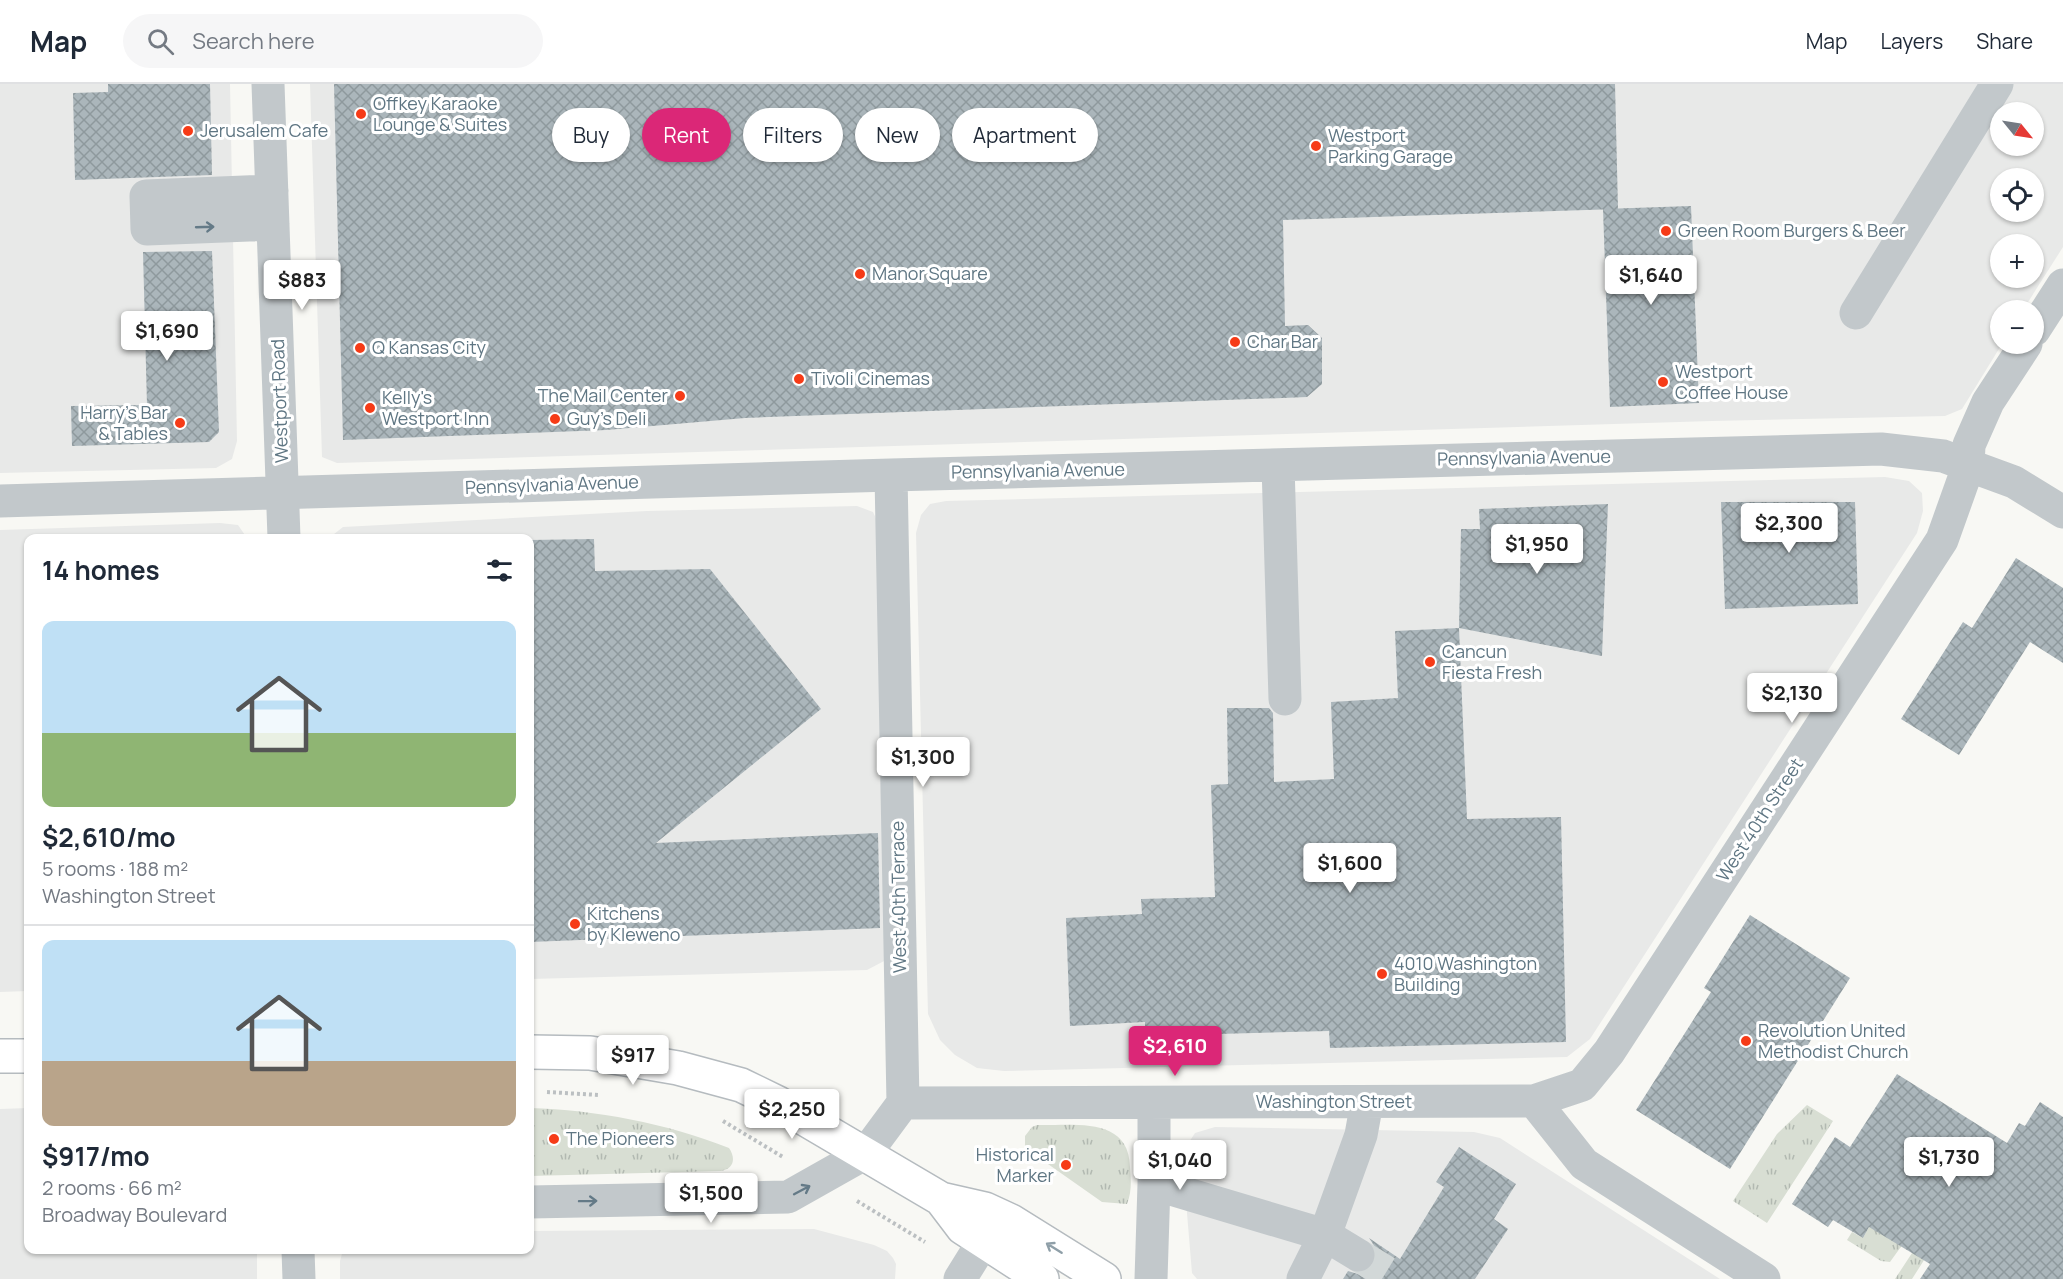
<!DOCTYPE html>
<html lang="en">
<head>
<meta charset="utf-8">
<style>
	:root { --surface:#fff; --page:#f6f6f7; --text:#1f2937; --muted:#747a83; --line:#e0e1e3; --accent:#db2777 }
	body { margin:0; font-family:Manrope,sans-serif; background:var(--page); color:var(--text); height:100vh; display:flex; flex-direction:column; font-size:22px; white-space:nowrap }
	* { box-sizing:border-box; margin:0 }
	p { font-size:20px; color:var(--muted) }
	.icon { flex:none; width:33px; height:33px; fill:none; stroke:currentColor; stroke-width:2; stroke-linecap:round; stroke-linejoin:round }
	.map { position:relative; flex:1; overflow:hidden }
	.side { position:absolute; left:24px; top:450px; width:510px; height:720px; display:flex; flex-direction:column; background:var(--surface); border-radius:12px; box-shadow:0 2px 4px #0004 }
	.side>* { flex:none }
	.hud { position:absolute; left:552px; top:24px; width:570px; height:54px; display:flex; gap:12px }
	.needle { width:39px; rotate:120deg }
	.fabs { position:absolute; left:1990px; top:18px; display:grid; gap:12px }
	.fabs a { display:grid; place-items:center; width:54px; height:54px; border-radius:50%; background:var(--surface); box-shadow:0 2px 4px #0004; font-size:30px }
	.price { position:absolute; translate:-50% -51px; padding:0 14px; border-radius:6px; background:#fff; color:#222; font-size:20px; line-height:39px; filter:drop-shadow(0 2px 3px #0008) }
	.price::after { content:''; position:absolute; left:50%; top:36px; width:18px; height:14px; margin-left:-9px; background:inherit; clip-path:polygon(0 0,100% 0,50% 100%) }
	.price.on { background:var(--accent); color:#fff }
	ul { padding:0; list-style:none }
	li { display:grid; align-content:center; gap:12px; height:318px; padding:0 18px }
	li+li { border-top:2px solid var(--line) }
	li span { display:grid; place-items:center; height:186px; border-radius:12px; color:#555 }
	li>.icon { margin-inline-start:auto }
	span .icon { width:108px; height:108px; fill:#fffc; stroke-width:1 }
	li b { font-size:26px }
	h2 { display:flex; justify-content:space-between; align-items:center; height:72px; padding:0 18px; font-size:26px }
	.tag { padding:0 21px; border-radius:27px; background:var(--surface); box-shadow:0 2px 4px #0004; font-size:21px; line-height:54px }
	.tag.on { background:var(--accent); color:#fff }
	header { display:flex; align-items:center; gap:36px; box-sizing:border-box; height:84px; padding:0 30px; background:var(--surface); border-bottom:2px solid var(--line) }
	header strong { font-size:28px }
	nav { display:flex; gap:33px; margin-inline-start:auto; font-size:21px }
	.search { width:420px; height:54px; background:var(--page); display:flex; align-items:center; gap:15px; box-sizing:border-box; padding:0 21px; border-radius:33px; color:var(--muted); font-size:22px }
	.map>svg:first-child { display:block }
	.built { fill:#e8e9e8; fill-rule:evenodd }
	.grass { fill:url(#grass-tufts) }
	.building { fill:url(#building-cross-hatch) }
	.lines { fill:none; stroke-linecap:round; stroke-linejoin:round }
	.minor-tunnel { stroke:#d2d8d8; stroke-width:33; stroke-dasharray:33 16; stroke-linecap:butt }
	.major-casing { stroke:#b5bbbf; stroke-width:36 }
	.path { stroke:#bcc0c2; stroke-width:4; stroke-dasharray:3 3; stroke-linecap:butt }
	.minor { stroke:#c2c8cb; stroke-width:33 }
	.major { stroke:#fff; stroke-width:33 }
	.oneway { stroke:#647a87 }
	.oneway2 { stroke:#8f9fa8 }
	.poi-dot { fill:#f63b17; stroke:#fff; stroke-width:2 }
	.labels { text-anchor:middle; stroke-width:6; stroke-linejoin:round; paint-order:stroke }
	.poi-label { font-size:18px; fill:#5f7683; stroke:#fff; text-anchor:start }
	.street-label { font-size:18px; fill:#5f7683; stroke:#fff }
</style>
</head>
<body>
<header>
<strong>Map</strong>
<div class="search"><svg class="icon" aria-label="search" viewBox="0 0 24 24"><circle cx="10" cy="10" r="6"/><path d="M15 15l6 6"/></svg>Search here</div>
<nav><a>Map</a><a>Layers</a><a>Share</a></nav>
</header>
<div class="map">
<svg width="2063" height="1195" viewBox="0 0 2063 1195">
	<defs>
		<pattern id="grass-tufts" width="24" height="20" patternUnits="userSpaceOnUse" patternTransform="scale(1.5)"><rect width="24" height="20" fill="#d8ded3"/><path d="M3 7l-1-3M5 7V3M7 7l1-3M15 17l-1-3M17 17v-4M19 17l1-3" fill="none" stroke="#b2b9b1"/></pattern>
		<pattern id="building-cross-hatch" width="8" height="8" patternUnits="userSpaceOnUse" patternTransform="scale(1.5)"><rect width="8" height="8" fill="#abb6bb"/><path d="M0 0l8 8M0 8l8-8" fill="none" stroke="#8e999d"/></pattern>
	</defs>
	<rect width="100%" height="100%" fill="#f8f8f4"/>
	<path class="built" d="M0,0H230L237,357L232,375L216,384L0,389Z
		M310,0H2063V163L2023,226H2001L2002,260L1962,325L1945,332L1712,337L337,379L322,373ZM2001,28H2034V62H2001ZM2001,94H2034V128H2001ZM2001,160H2034V194H2001Z
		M1885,393L1909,397L1922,409L1923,427L1917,449L1590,955L1567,973L1004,987L977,984L955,971L940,956L928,930L916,449L921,431L930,420L946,417Z
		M857,422L873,428L879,441L886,876L867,886L530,895V454H329L343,443L647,427Z
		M220,439L238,441L247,454H28V907L0,908V446Z
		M28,1024V1166H257V1195H0V1025Z
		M1215,1043L1474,1048L1500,1054L1720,1195H1197L1192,1189L1182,1069L1195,1049Z
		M814,1145L874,1161L887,1167L893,1174L896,1180L895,1195H340V1177L343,1166H530V1147Z"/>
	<path class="grass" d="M1807,1021L1833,1037L1767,1139L1733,1117L1777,1050Z
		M530,1024C596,1026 666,1039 729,1064C736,1074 734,1085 721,1087L530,1092Z
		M1037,1041C1074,1042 1129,1032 1130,1083C1131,1096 1132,1107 1127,1120L1102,1118L1028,1066L1025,1063V1052L1032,1043Z
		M1923,1132L1890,1178L1881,1177L1847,1156L1852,1148L1863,1154L1869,1143Z
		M1914,1166L1926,1173L1912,1195H1895Z"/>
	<path class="building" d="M108,0H210L212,91L75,96L73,9L108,8Z
		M334,0H1615L1618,125L1283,136L1285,242L1308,241L1322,254V300L1307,313L745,334L606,346L343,356Z
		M1691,122L1699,319L1610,323L1603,125Z
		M212,167L219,348L209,358L72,362L71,322L147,321L143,168Z
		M1721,418H1855L1858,520L1725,525Z
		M1608,420L1602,572L1459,544L1461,445H1480L1479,425Z
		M594,455L595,487L710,485L821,625L656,759L878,749L880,844L530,858V456Z
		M2016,474L2063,504V579L2030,558L1959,671L1901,635L1963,538L1972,544Z
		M1459,544L1467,735L1561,733L1566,958L1330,964L1329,947L1145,952V938L1070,942L1066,834L1142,830L1141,815L1215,813L1211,701L1228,700L1227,624H1269L1273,629L1274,698L1334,695L1331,618L1398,614L1395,547Z
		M1750,831L1850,894L1730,1085L1636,1026L1711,908L1704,904Z
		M1897,990L2007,1059L2019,1039L2025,1042L2040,1018L2063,1033V1195H1920L1930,1180L1869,1143L1863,1154L1833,1136L1828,1143L1792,1120L1835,1053L1850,1063Z
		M1459,1063L1516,1100L1494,1135L1508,1145L1475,1195H1343L1348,1187L1358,1190L1368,1187L1374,1181L1377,1171L1375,1163L1369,1154L1400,1175L1444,1103L1436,1098Z"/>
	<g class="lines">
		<path class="minor-tunnel" d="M1358,1171L1397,1195"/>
		<g class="major-casing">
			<path id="major" d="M530,968L590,969L678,984L741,1001L778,1019L941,1115L985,1125L1011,1137L1104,1195
				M0,972H28
				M941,1115L963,1144L1042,1195"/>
		</g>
		<path class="path" d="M547,1008L599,1011
			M723,1037L783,1073
			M857,1117L925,1158"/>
		<path class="minor" d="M268,0L284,454
			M272,107L146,112L147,145L273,140
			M1856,229L1997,0
			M2034,246L2063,201
			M1278,381L1285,615
			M891,391L903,1019
			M0,417L891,391L1881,365L1943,372L2014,398L2063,428
			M1534,1017L1584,1080L1764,1195
			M1154,1100L1325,1151L1361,1051L1367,1018
			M530,1118L788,1113L866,1069L903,1019L1534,1017L1582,1001L1609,968L1942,456L1968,383L1969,361L1988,318L2026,260
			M298,1166L299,1195
			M960,1195L983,1158
			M1151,1195L1154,1100V1019
			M1303,1195L1325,1151L1358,1171"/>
		<use href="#major" class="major"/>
	</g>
	<defs><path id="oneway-shaft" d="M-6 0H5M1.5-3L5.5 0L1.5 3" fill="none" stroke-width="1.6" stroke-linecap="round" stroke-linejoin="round" transform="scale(1.5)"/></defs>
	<g class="oneway">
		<use href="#oneway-shaft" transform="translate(205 143) rotate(-2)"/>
		<use href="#oneway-shaft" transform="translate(802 1106) rotate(-28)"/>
		<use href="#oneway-shaft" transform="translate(588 1117) rotate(-1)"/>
	</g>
	<use class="oneway2" href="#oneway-shaft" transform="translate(1054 1164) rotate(-148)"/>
	<g class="poi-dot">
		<circle cx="361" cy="30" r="6"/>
		<circle cx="188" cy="47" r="6"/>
		<circle cx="1316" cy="62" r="6"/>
		<circle cx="1666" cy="147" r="6"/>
		<circle cx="860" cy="190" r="6"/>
		<circle cx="1235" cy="258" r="6"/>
		<circle cx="360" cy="264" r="6"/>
		<circle cx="799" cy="295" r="6"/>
		<circle cx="1663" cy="298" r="6"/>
		<circle cx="680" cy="312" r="6"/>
		<circle cx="370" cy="324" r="6"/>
		<circle cx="555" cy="335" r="6"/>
		<circle cx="180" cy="339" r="6"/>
		<circle cx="1430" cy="578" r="6"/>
		<circle cx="575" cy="840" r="6"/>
		<circle cx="1382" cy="890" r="6"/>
		<circle cx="1746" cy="957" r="6"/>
		<circle cx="554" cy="1055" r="6"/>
		<circle cx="1066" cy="1081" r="6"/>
	</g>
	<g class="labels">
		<g class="poi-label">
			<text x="373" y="26">Offkey Karaoke<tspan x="373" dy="21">Lounge &amp; Suites</tspan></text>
			<text x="200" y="53">Jerusalem Cafe</text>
			<text x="1328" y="58">Westport<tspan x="1328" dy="21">Parking Garage</tspan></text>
			<text x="1678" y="153">Green Room Burgers &amp; Beer</text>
			<text x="872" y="196">Manor Square</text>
			<text x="1247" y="264">Char Bar</text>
			<text x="372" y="270">Q Kansas City</text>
			<text x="1675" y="294">Westport<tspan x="1675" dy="21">Coffee House</tspan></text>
			<text x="811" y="301">Tivoli Cinemas</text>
			<text x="668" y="318" text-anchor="end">The Mail Center</text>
			<text x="382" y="320">Kelly's<tspan x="382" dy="21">Westport Inn</tspan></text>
			<text x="168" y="335" text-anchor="end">Harry's Bar<tspan x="168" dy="21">&amp; Tables</tspan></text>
			<text x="567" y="341">Guy's Deli</text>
			<text x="1442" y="574">Cancun<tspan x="1442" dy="21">Fiesta Fresh</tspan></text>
			<text x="587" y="836">Kitchens<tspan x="587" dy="21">by Kleweno</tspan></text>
			<text x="1394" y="886">4010 Washington<tspan x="1394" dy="21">Building</tspan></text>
			<text x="1758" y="953">Revolution United<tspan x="1758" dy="21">Methodist Church</tspan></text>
			<text x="566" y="1061">The Pioneers</text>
			<text x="1054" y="1077" text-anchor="end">Historical<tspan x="1054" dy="21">Marker</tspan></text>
		</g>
		<g class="street-label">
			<text transform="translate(280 317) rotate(-92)" y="6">Westport Road</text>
			<text transform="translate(1524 374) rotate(-1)" y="6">Pennsylvania Avenue</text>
			<text transform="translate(1038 387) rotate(-1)" y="6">Pennsylvania Avenue</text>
			<text transform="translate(552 401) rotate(-2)" y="6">Pennsylvania Avenue</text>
			<text transform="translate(1760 736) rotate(-57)" y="6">West 40th Street</text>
			<text transform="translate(899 813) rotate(-91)" y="6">West 40th Terrace</text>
			<text x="1334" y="1024">Washington Street</text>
		</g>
	</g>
</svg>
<div class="fabs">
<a><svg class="needle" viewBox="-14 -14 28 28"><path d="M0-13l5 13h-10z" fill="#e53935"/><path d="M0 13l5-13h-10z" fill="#747a83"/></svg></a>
<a><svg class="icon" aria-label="locate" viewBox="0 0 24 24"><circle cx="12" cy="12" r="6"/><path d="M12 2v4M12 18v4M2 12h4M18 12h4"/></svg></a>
<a>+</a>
<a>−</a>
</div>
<b class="price" style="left:1651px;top:222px">$1,640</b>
<b class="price" style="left:302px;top:227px">$883</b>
<b class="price" style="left:167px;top:278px">$1,690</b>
<b class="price" style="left:1789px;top:470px">$2,300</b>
<b class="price" style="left:1537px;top:491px">$1,950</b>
<b class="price" style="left:1792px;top:640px">$2,130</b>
<b class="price" style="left:923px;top:704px">$1,300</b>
<b class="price" style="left:1350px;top:810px">$1,600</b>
<b class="price on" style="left:1175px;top:993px">$2,610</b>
<b class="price" style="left:633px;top:1002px">$917</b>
<b class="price" style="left:792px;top:1056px">$2,250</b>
<b class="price" style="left:1949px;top:1104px">$1,730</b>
<b class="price" style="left:1180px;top:1107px">$1,040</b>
<b class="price" style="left:711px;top:1140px">$1,500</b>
<div class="hud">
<a class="tag">Buy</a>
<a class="tag on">Rent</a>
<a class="tag">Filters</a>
<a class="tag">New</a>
<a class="tag">Apartment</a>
</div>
<section class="side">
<h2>14 homes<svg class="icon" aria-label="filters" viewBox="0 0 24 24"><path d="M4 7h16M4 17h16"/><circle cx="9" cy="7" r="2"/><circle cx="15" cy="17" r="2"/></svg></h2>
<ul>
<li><span style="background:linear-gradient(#bfe0f5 60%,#8fb573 0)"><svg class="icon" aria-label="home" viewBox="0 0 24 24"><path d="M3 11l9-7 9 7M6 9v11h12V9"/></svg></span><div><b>$2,610/mo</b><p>5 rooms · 188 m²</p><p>Washington Street</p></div></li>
<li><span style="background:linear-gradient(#bfe0f5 65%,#b9a48a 0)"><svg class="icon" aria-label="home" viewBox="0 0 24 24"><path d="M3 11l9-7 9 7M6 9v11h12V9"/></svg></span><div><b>$917/mo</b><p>2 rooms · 66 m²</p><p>Broadway Boulevard</p></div></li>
</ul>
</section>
</div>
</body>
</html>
